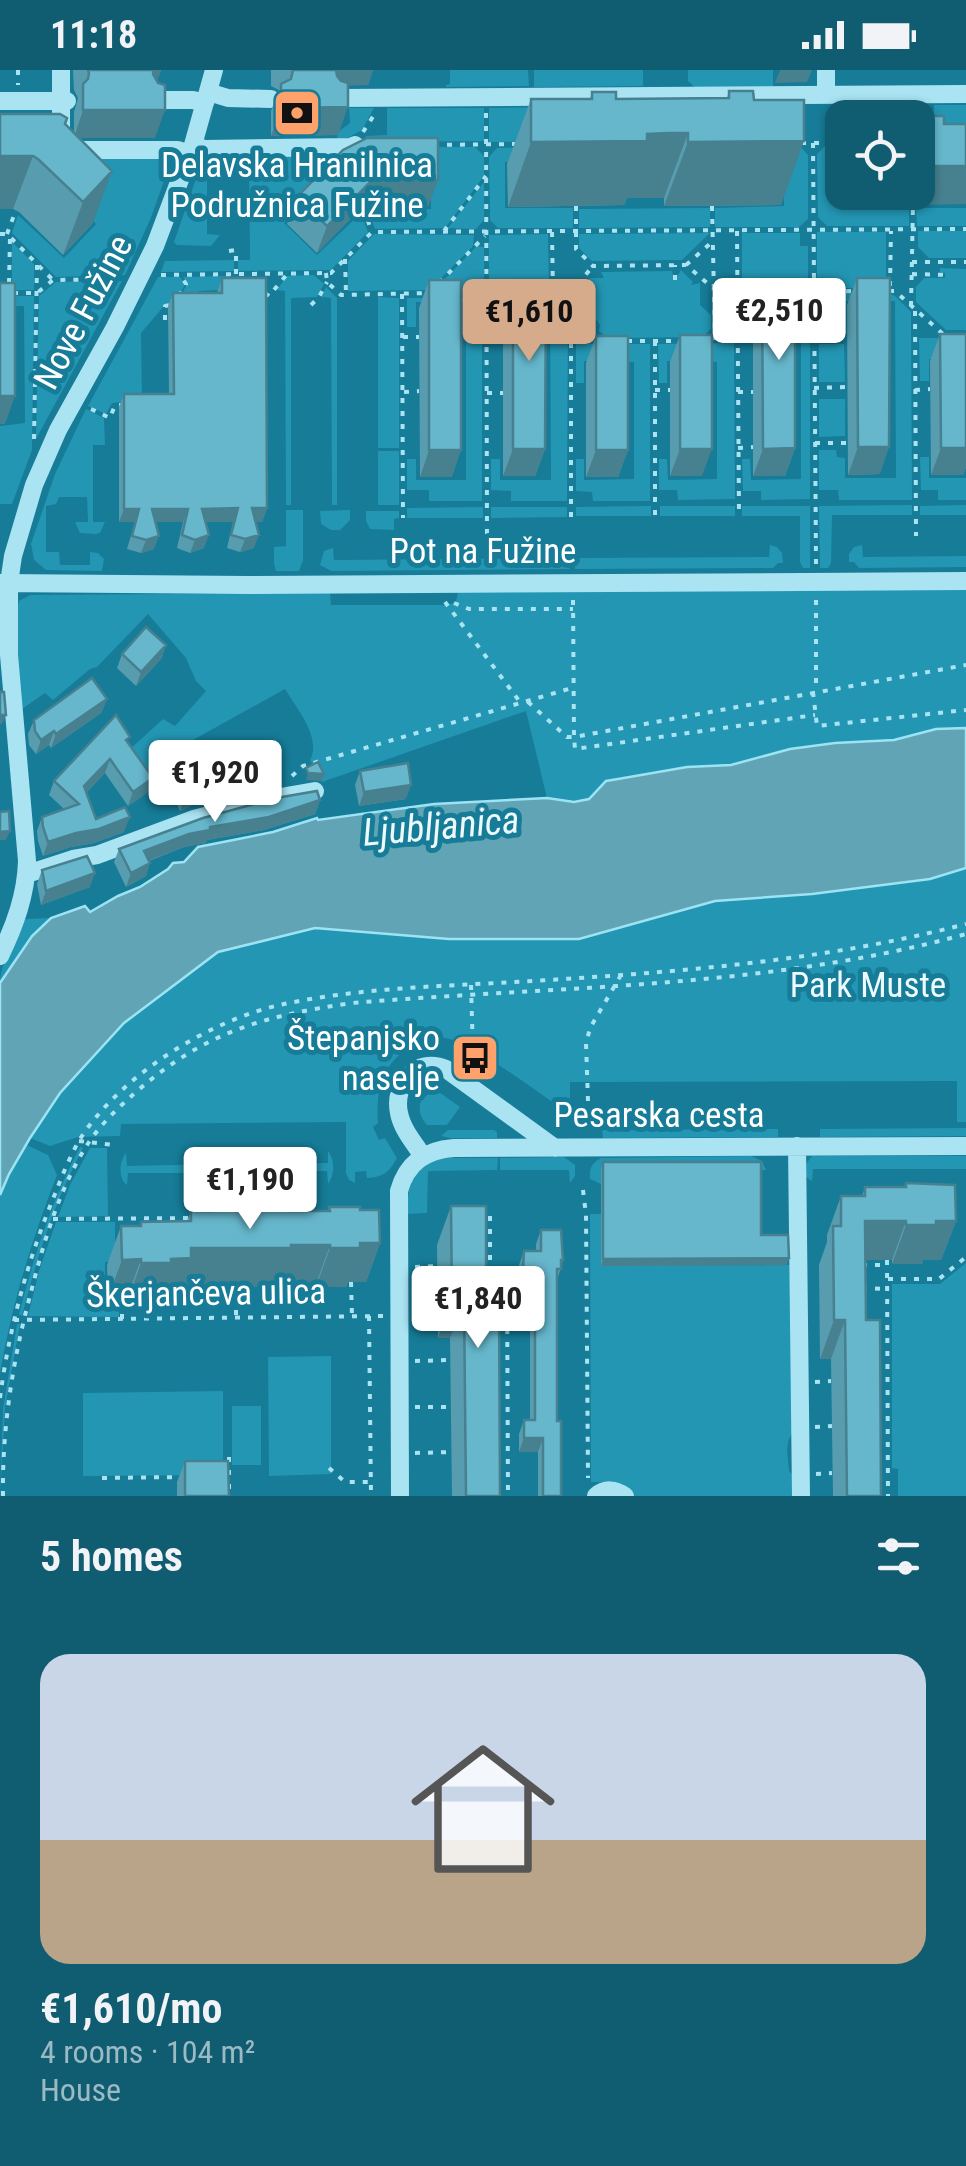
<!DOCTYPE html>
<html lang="en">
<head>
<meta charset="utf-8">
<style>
	:root { --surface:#105d72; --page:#1e667a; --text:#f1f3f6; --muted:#9cbac4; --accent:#d6ab8b }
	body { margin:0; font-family:"Roboto Condensed",sans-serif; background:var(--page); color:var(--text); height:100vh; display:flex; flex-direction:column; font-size:38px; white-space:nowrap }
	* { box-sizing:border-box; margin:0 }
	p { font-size:32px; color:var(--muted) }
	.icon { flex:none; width:55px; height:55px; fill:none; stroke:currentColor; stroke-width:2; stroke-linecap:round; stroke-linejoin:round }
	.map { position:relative; height:1426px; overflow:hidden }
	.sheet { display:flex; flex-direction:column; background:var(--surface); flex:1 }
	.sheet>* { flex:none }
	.controls { position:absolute; left:825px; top:30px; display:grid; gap:20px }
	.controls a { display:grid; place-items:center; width:110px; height:110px; border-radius:20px; background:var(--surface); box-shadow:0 2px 8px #0004; font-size:50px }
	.price { position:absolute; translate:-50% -85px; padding:0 22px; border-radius:10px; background:#fff; color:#222; font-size:32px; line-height:65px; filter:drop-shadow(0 2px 5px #0008) }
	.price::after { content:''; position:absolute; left:50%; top:60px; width:30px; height:22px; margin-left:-15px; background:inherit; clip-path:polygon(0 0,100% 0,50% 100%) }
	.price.on { background:var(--accent); color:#111 }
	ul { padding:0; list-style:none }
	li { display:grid; align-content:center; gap:20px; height:530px; padding:0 40px }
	li span { display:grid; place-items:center; height:310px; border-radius:30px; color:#555 }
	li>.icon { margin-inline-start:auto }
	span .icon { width:180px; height:180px; fill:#fffc; stroke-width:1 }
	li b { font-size:42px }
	h2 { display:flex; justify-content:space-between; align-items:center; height:120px; padding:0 40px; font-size:42px }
	.status { display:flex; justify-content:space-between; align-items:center; height:70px; padding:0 50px; background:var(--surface); direction:ltr }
	.status svg { height:28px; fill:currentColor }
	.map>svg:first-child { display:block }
	.green { fill:#2396b3 }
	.water { fill:#61a4b6; stroke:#9ce3f4; stroke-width:2.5 }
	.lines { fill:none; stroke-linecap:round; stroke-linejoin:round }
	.path { stroke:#aae3f2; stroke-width:4; stroke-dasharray:5 8; stroke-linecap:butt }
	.minor { stroke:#aae3f2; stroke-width:18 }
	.wall { fill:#589daf }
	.shaded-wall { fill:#47808f }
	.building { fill:#66b7cc; stroke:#47808f; stroke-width:2.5 }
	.labels { text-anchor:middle; stroke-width:10; stroke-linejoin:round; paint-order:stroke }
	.poi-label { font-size:35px; fill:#fff; stroke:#167c98 }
	.street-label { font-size:35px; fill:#fff; stroke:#167c98 }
	.park-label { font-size:35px; fill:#edfbfe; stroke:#167c98 }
	.water-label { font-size:38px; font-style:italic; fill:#edfafd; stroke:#167c98 }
</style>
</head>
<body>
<div class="status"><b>11:18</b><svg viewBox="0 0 49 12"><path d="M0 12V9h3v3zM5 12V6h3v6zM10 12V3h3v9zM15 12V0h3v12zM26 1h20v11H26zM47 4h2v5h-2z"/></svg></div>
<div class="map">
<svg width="966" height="1426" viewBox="0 0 966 1426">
	<rect width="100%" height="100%" fill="#167c98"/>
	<path class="green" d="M450,0H528L529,16L446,17V15L450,14Z
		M534,0H643V16L534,17Z
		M688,0H773V21L700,22L688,11Z
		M934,35H966V70L933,51Z
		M846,36L901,37V47H846Z
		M550,37L562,71L489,72V38Z
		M349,38H374L362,60L338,73L238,74L271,69H337L338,62L350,53Z
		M387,38H484V71L366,72V66L387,65Z
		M799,75L808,85V149L799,157H715V138L784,136L783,91Z
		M826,75H842L843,137H909V156H827L818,147L817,84Z
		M367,77H475L484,86V106L445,158L375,159L368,140L431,139V93Z
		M561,77V91L505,92V138H573V158H498L490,150L489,87L497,78Z
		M219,82V89L207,90V164L220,165L211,176L177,175L174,172L205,83Z
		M223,82H302L330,107L284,153L317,185L361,143L368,162L331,200L238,201V190H250L249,89H223Z
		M62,84H167L172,89L150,150L125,205L56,207L12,163L18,145L64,188L96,154L52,111L62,99Z
		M484,112V150L476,159L448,158Z
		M710,138V157L579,158V139Z
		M916,138H966V156H917Z
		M918,161H966V188H929L918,177Z
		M817,162H886V218H817Z
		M710,163L682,190L592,191L579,178V164Z
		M742,163H800V176H808V218H742Z
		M374,164L474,165L473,176L429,220L348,221V191Z
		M548,164L549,218L489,219V165Z
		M12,172L34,194V220H12Z
		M477,176L484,177V220L433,221Z
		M234,190V201L161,202L165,191Z
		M940,198L966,199V260H946L916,232V217L924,208H945V203L940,202Z
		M681,200L693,212L691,215L700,213V235L711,245V259L702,267L607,268L599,261L600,255L595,248L586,249L579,241V220L590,208H604L601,202L672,201L673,205H678Z
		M314,205L324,214L317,227L291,228V435H286L285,221L277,220L287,206Z
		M229,206L218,220L199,221V229H179L187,214L183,207Z
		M158,207H180L185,214L175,234L164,236L141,263L142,330L112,333L106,344L88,336Z
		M122,211L36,369L39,226L56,212Z
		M326,217L337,228V435H332L331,228L321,227Z
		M817,223H888L895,226L911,242L912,430H839L838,420H819V380H836L837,387L845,388V408H896L895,231H845V255L818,257Z
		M756,224H810V429L761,430V421H743L742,389H750L751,410L801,409V232H751L750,256H742V237Z
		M550,225L559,229L568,240L567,431H511V421L491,420V389H500V410H551L550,233L500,232V257H491V227Z
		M0,226H34L32,380L12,434H0V356L25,353L24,236H0Z
		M378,227L399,228V378H378Z
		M407,228H482V431H429V420H407V389H416V410H466V233L416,232V257H407Z
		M919,268H966V289H929V311H920Z
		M734,273L735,429L678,430L677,420H659V389H667L668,410L717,409V292L667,291V313H659L658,274Z
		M576,274H650V431H593L592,422L576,421V389H584V410L634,409V292L584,291V313H576Z
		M819,274H844L845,312H819Z
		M819,329H845V366L819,367Z
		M86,339L104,348L105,375H93V452H105L100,463L96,464L80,463L75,452H88L87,427H59L56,434L46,436V482H59L60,495H90V482L98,483L104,489L102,501L46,500L34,490L31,474L55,404Z
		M378,381H399V435H378Z
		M920,387H929V408H966V430H938V420H921Z
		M912,435V445H832L831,493L828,498H820L819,436Z
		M966,435V445H920V436Z
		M651,436V446H576V437Z
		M735,436V446H660V436Z
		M810,436V498H803L800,492V446H742V436Z
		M483,437V448H407V438Z
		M491,437H567V447L491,448Z
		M286,440H303V490L299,501H276L274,494V477L286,476Z
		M350,440V450L340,460H331L321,454L320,441Z
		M366,441H399V448L394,449V460L370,459L366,451Z
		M770,475L777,477L782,483L783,493H778L773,498L575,499V488L769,487Z
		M862,475L863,487L966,486V497L859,498L854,492H849V484L854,477Z
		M333,478L334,490L569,488L570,499L331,501L320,495L324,481Z
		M966,519V658L936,659L894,670L835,673L790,679L731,695L687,697L606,711L589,729L574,732L547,728L526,641L322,712L310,690C322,668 297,639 285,619L175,680L192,715L161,729L128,681L163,649L175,656L206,621L196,611L186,588L148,544L97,597L90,599L53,630L45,623L22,639C19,607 10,561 19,531L30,525L330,523L331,535H447L456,532L458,522Z
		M966,798V1052H957V1011L570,1012V1041L589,1042V1055L577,1050C550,1031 473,972 445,968C427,966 409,976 396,988C379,1005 376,1030 378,1053L373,1057L379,1070L385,1068L397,1088C389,1102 384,1107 367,1108L366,1101L355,1102V1113L349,1110L346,1103V1052L121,1054L120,1066L78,1067L50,1076L30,1068L60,1023L124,953L218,882L315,858L449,869H579L715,831L812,824L930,809Z
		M51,848L32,866L0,913C0,893 17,868 25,849Z
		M432,1021L439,1022L460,1037L447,1055H427C420,1047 418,1041 421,1030Z
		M966,1058V1066L820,1067V1059Z
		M778,1059V1067L603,1068L602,1060Z
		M448,1060H494L497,1062V1068H450L441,1066Z
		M27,1075L48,1085L57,1105C31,1172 12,1233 0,1304V1125L9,1104Z
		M80,1077L83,1078C55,1131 37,1187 22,1246L19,1244C34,1186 52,1130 80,1077Z
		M90,1078H107L108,1146L58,1147L70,1115Z
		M328,1081C335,1090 335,1105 328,1114L327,1101L230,1102V1094L328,1093Z
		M126,1083L127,1096L222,1094V1103H128L127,1115C118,1109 119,1091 126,1083Z
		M751,1086L762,1091L766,1100L601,1114L590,1109C589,1098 592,1093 601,1088Z
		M812,1086H966V1099H813L812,1111L806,1107L803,1098Z
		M564,1087L575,1095V1106L570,1113L569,1100H500V1088Z
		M444,1088H498L497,1100L428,1101L427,1143L407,1144C407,1116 413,1094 444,1088Z
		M590,1144H601V1196L791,1195L797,1359C783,1370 788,1385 789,1401L796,1408L797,1426H635C622,1411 610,1412 591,1412Z
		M56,1152H115V1191L105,1192V1230L119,1231V1247L28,1246L39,1201Z
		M966,1193V1426H898V1399L892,1398V1214H940Z
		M17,1254H20L5,1338L0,1426L3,1339Z
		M331,1286V1404L269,1406L268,1287Z
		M223,1321V1405L83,1406V1323Z
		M232,1336H261V1395H232Z"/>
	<path class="water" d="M966,658V798L930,809L812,824L715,831L579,869H449L315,858L218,882L124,953L60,1023L30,1068L9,1104L0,1125V913L32,866L51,848L85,836L90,842L118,826L140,817L168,799L173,793L184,792L198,777L273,762L317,748L318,750L434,734L547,728L574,732L589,729L606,711L618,709L687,697L731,695L790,679L835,673L894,670L936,659Z"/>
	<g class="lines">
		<path class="path" d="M18,0V15
			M486,43L487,469
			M363,62L374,45
			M801,73H842
			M813,73L816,494
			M434,75L515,74
			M576,136V179L593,196L686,195L714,219
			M712,136L715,270
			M363,138L372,162
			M444,161L486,106
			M737,161L739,446
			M552,162L553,223
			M0,164H7L52,209
			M7,164L16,140
			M229,181L236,180V204L231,211
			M345,189L346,224
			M912,192H966
			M686,195L712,172
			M326,203L327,212L341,225L428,223
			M912,204L951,205
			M161,205L331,203L372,162L966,159
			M675,210V195
			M9,213L10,168
			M439,213L485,166
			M890,216L891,161
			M889,221H895L944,265H948
			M714,222H759
			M794,222L854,221
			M0,223H37L53,210L121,209
			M265,223L269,226L288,203
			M457,223H513
			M542,223L571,222L593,196
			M402,224L403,448
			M179,226L186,214L180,204
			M311,235L319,227L327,212
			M911,236L913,135
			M915,241L916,466
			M165,250V236L170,235
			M814,263H847
			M487,265L503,264
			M737,265H753
			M403,267H419
			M707,270H738
			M572,271H598
			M627,271H678
			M655,271V446
			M814,318L847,317
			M655,320H670
			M915,320L930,319
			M404,322L419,321
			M738,322H753
			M487,323H503
			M91,339L110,348L115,335H121
			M34,369L37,194
			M815,373H848
			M738,378L753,377
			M571,447V222
			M573,530L574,667L966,595
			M816,530V620
			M445,532L520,632
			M454,533L469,539H573
			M813,622L817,656L966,640
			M528,632L567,667H574L575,679L815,645
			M292,706L303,696L572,618
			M471,915L473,984
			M588,1031L586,974L590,958L621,905
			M79,1071L114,1075
			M583,1120L586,1145L588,1408
			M490,1146V1205H507L508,1426
			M53,1149L193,1148
			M887,1190L888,1426
			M862,1195H888
			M415,1197L437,1196
			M888,1209H939L966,1187
			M351,1212L352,1246
			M236,1214V1248
			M862,1218L888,1219
			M415,1243H438
			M369,1246L371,1426
			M122,1249V1230
			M14,1250L384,1246
			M415,1291L450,1290
			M815,1312L831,1311
			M0,1328C9,1258 28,1189 55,1124C62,1106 70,1086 80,1069C121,1005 209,950 284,934C365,917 450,916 532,911C678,902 824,891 966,854
			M415,1337H451
			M815,1357L832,1356
			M415,1383L451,1382
			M229,1387V1407
			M329,1398L345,1412H371
			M816,1404L832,1403
			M223,1407H229V1426
			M102,1408L184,1407
			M3,1426C2,1357 13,1289 31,1222C44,1171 60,1116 89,1072C102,1053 119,1037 136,1022C205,962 263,946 352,933C556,916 767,919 966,864"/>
		<path class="minor" d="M61,0V64
			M826,0V24
			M208,22L228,28L271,29
			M338,28L966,24
			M155,30H193L205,33
			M0,31H67
			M193,75L204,79L350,77L355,75
			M71,80H178L190,84
			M0,513L249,515L966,511
			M27,804L73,789L97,785L194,749L269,729L315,721
			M0,886C15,855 26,825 27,791L9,585V513L13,486L34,415L58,360L115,257L155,176L193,75L214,0
			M797,1076L801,1426
			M423,1086C414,1073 402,1059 399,1043C393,1014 416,986 446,999L555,1078
			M400,1426L399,1121C407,1092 426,1080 454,1078L966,1076
			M596,1426C605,1418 615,1419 625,1426"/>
	</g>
	<path class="wall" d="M73,0H161L157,11L155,68H78L93,153L63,185L19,142L13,139H0V44L65,54L74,63V42L78,28L74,20Z
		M271,0H373L368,15H348L338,65L271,66V41L279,20L271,16Z
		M729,21L754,30L781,135L664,136V128H627L624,135L508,137L507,94L531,29H590L592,22L616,29L727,28Z
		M920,46L944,54H966V134L846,135V122H918V53Z
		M297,127L428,137H367L360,139L317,183L287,154Z
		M222,208L267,438L262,452H255L254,478L240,482L227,478L233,452H205L204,478L190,483L177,478L183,452H155L154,479L141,483L127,479L135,452H119V337L124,324H169L168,236L173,223H217Z
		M857,208L880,404L848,405L847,235Z
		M762,209L795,378L785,406H753V236Z
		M429,210L452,407H420L419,238Z
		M513,210L545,379L535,406H503V237Z
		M940,264H966V397L963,405H931L930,291Z
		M680,265L702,406H670V292Z
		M596,266L628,380L618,407H586V293Z
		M166,575L161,589L136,616L117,598L122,584Z
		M107,629L101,643L51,678L49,675L36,684L29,675L28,664L34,650Z
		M128,672L153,708L148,722L128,736L105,703L87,722L96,749L124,762L94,773L71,777L43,786L38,771L37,761L42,747L64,739L49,725L54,711Z
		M360,701L406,729L359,736L355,715Z
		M204,703H238L234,715L180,741L174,728L178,716L203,706Z
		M320,730L315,744L264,760L207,770L206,773L184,777L149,791L146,806L126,817L114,792L119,779Z
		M42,800L90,817L41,835L37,814Z
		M603,1092L761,1165L789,1188L786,1195L601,1196V1099Z
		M906,1113L956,1151L941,1190H923L922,1194H892V1190H866V1250L881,1426H833L831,1289H820L819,1195L827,1172V1165L841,1126H862L865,1117H904Z
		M451,1136L486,1229L500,1426H452L450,1268H438L437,1175Z
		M329,1137L360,1140L380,1173L366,1212H348L346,1217H316V1214H278L277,1217H181L177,1227H159L157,1232H127V1228H108L107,1195L121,1156H140L141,1152L187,1151L191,1141H210L211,1138L290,1141H328Z
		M541,1160L563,1190L557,1211V1351L561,1426H538V1382H519V1364L524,1350H530V1213H518L519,1195L524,1181H536V1174Z
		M185,1391L229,1426H177V1412Z"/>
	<path class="shaded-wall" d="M153,0H161L155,18L145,23Z
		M336,0H373L368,15L338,16Z
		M780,0H812L807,12L775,13Z
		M348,37L338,65L271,66L281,38Z
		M83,40H165L155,68H74Z
		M688,63L664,128H627L624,135L508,137L531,72L647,64Z
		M804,71L781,135L664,136L688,72Z
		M0,86H33L13,139H0Z
		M918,96H966V134L846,135L850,122H918Z
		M112,101L93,153L63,185L83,132Z
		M377,110H438L428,137H367L360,139L317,183L327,156L370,112Z
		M0,326H15L5,354H0Z
		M858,377H889L880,404L848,405Z
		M795,378L785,406H753L763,379Z
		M941,378H966V397L963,405H931Z
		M513,379H545L535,406H503Z
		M680,379H712L702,406H670Z
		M429,380H461L452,407H420Z
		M596,380H628L618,407H586Z
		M238,438L233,452H197L202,439Z
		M252,438H267L262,452H247Z
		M124,439H139L135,452H119Z
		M152,439H188L183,452H147Z
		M209,465L204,478L190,483L195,470Z
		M259,465L254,478L240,482L245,469Z
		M159,466L154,479L141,483L146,470Z
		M166,575L161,589L136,616L141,602Z
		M107,629L101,643L51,678L56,664Z
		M0,645H6L2,654H0Z
		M54,661L49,675L36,684L41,670Z
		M110,689L105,703L79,730L84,716Z
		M238,703L234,715L180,741L184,729Z
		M308,703L324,704L322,711L306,710Z
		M153,708L148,722L128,736L133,722Z
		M411,715L406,729L359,736L364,722Z
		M320,730L315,744L264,760L207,770L206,773L184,777L139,794L144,781L189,764L210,757Z
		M130,747L124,762L94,773L71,777L43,786L48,772Z
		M10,761L6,770H0V762Z
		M150,793L146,806L126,817L131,803Z
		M95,803L90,817L41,835L46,821Z
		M865,1151H906L892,1190H851Z
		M936,1151H956L941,1190H923L922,1194H892L906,1155Z
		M360,1173H380L366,1212H348L346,1217H316L330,1178Z
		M330,1175L316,1214H278L277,1217H181L177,1227H159L157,1232H127L141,1193L171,1189L191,1178Z
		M789,1188L786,1195L601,1196L603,1189Z
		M141,1189L127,1228H108L122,1190Z
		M523,1199H535L530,1213H518Z
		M452,1230H464L450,1268H438Z
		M834,1250H845L831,1289H820Z
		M524,1368H543L538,1382H519Z"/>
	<path class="building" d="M88,0H154L153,4L158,13L165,15V40H83V14L88,9L89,3Z
		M293,0H336L337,6L341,11L348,13V37L281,38V14L291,9Z
		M729,21H753L754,30H804V71L688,72V63H668L647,64V71L531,72V29H592V22H616V29L729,28Z
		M0,44H60L67,48L65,54L112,101L83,132L38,89L33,86H0Z
		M920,46H944V54H966V96H918V53H920Z
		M367,68H438V110H377L370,112L327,156L297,127L343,80Z
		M222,208H266L267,438H252L259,465L245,469L231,465L238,438L202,439L209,465L195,470L182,465L188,439H152L159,466L146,470L132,466L139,439H124V324H174L173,223H222Z
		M857,208H890L889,377H858Z
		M762,209H795V378L763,379Z
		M429,210H461V380H429Z
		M513,210H546L545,379H513Z
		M0,213H15V326H0Z
		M940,264H966V378H941Z
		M680,265H712V379H680Z
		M596,266H628V380H596Z
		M146,557L166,575L141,602L122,584Z
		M92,608L107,629L56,664L54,661L41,670L35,661L34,650Z
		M0,622H4L6,645H0Z
		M116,645L130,667L126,670L153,708L133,722L110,689L84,716L96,749L125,737L130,747L99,759L76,763L48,772L43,757L42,747L79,734L54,711Z
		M231,689L238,703L184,729L178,716L205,705L204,703Z
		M318,692L324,704L308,703L306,698Z
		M408,693L411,715L364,722L360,701Z
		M317,721L320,730L269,747L210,757V760L189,764L144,781L150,793L131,803L119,779L203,748L276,728Z
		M9,741L10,761L0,762V742Z
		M87,786L95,803L46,821L42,800Z
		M603,1092H761V1165H788L789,1188L603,1189Z
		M906,1113L955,1115L956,1151H936V1155H906V1151H865L866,1250H880L881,1426H847L845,1250H834L833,1156H841V1126H865V1117H906Z
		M451,1136H486V1229H499L500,1426H466L464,1230H452Z
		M290,1137V1141H330L329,1137H360V1140H379L380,1173H360V1178H330V1175H291V1178H191V1188L171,1189V1193H141V1189L122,1190L121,1156H141V1152L191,1151V1141H211V1138Z
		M541,1160H561L563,1190H561V1199H557V1351H561V1426H543V1368H524V1350H535V1199H523L524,1181H541Z
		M185,1391H228L229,1426H185Z"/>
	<defs>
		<g id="bank-square" transform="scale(2.5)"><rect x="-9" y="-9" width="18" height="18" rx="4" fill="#ffa16a" stroke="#167c98"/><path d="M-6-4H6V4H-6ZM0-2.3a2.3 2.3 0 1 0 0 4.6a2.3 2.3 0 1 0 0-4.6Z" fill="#111"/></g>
		<g id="bus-square" transform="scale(2.5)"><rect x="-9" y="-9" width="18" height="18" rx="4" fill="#ffa16a" stroke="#167c98"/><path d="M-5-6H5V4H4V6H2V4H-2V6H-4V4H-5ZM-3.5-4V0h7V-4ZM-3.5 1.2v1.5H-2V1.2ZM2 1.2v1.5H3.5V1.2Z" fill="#111"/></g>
	</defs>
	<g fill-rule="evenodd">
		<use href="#bank-square" x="297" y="43"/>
		<use href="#bus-square" x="475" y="988"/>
	</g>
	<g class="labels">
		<g class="poi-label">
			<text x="297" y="107">Delavska Hranilnica<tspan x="297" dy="40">Podružnica Fužine</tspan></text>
			<text x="440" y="980" text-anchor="end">Štepanjsko<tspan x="440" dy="40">naselje</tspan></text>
		</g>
		<g class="street-label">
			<text transform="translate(83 242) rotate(-62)" y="12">Nove Fužine</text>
			<text x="483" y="493">Pot na Fužine</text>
			<text x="659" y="1057">Pesarska cesta</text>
			<text transform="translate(206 1223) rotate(-1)" y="12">Škerjančeva ulica</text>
		</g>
		<g class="park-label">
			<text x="868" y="927">Park Muste</text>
		</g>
		<g class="water-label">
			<text transform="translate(441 756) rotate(-5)" y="13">Ljubljanica</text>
		</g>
	</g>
</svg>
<div class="controls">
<a><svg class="icon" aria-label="locate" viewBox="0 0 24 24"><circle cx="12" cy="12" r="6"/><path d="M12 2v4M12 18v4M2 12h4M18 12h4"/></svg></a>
</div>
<b class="price" style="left:779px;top:293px">€2,510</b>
<b class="price on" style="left:529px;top:294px">€1,610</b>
<b class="price" style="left:215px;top:755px">€1,920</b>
<b class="price" style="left:250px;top:1162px">€1,190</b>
<b class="price" style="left:478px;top:1281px">€1,840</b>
</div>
<section class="sheet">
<h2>5 homes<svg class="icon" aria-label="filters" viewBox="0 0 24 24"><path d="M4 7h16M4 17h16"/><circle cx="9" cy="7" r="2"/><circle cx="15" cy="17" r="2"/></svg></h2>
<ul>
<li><span style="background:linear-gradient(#c9d6e8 60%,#b9a48a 0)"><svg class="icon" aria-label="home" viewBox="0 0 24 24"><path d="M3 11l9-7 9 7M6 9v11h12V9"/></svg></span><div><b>€1,610/mo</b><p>4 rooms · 104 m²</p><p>House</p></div></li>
</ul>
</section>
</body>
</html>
